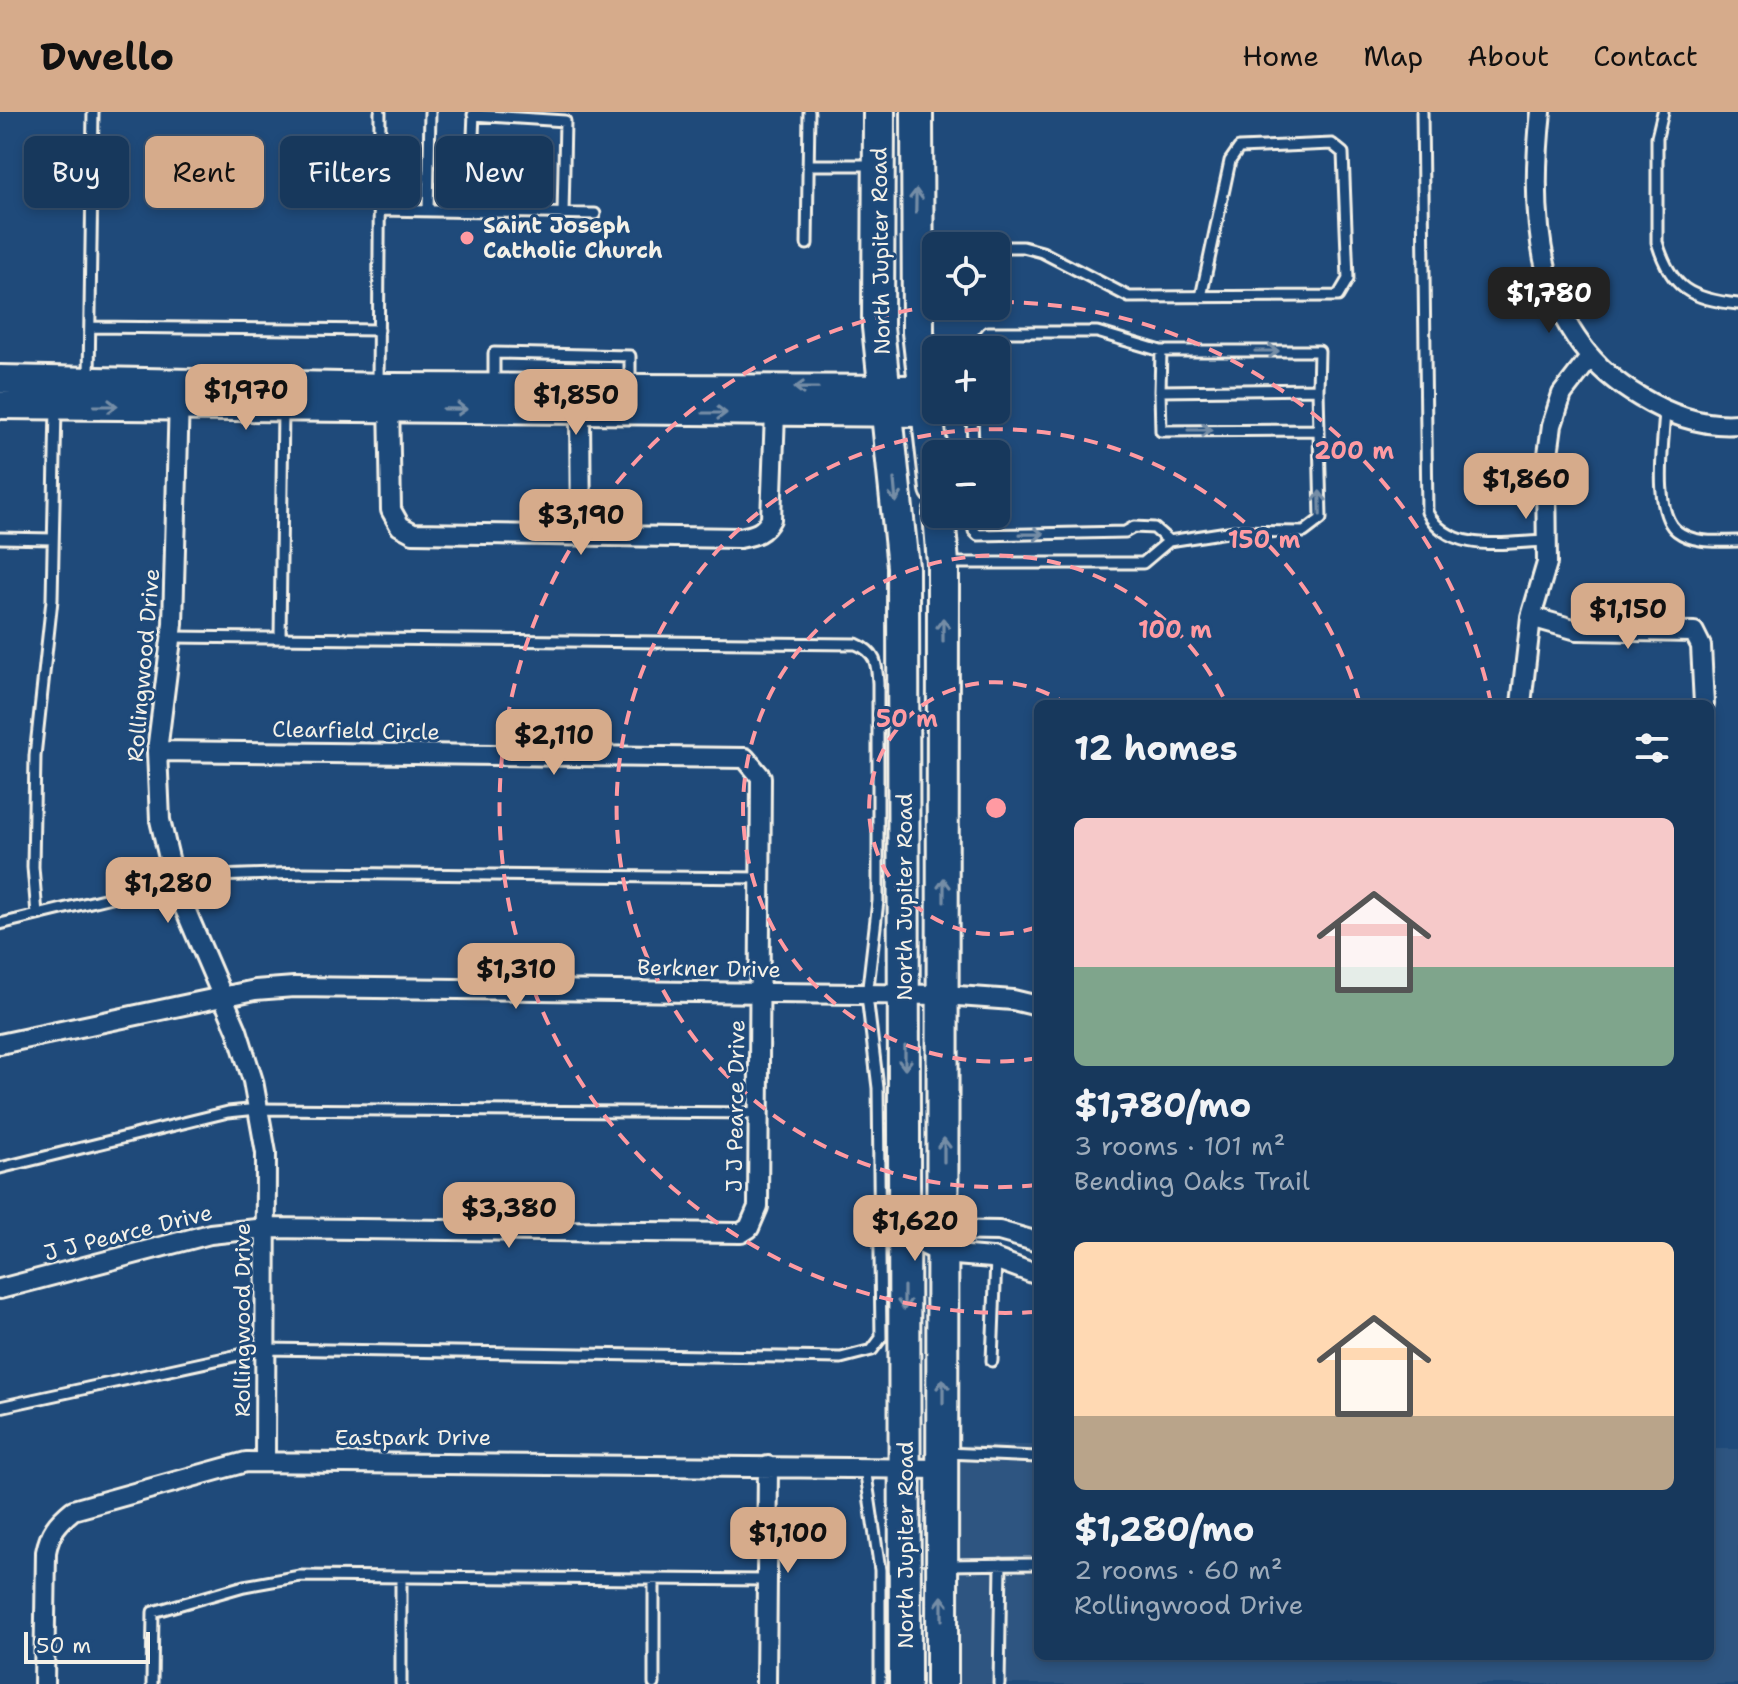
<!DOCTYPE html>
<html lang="en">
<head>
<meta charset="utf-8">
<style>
	:root { --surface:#17385c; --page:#203f62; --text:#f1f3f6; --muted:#9eacbb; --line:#365272; --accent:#d6ab8b }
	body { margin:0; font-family:"Shantell Sans",sans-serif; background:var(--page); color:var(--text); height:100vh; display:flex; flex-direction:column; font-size:30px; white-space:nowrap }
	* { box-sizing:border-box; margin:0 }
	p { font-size:26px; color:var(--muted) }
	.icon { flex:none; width:44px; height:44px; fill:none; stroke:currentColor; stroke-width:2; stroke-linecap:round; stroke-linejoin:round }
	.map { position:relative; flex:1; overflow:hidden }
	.side { position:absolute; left:1034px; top:588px; width:680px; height:960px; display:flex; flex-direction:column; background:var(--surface); border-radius:12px; box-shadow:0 4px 12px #0003,0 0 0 2px var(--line) }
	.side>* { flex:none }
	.guide { position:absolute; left:24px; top:24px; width:760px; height:72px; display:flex; gap:16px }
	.fabs { position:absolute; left:922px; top:120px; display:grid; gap:16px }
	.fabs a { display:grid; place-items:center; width:88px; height:88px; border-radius:12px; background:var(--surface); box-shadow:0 4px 12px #0003,0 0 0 2px var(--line); font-size:40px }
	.scale { position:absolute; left:24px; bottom:20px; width:126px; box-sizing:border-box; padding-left:8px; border:4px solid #f4f1e8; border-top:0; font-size:22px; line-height:28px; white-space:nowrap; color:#f4f1e8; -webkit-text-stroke:6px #1f4a7a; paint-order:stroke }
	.price { position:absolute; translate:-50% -68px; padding:0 18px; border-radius:16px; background:var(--accent); color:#111; font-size:26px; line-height:52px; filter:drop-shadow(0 2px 4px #0008) }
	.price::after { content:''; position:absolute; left:50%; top:48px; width:24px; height:18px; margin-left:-12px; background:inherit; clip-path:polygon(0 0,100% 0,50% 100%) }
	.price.on { background:#222; color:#fff }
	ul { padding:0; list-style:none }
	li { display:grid; align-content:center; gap:16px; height:424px; padding:0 40px }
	li span { display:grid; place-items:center; height:248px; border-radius:12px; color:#555 }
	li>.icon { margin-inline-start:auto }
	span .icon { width:144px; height:144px; fill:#fffc; stroke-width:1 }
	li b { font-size:34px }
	h2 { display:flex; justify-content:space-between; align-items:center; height:96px; padding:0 40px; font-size:34px }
	.chip { padding:0 28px; border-radius:12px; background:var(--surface); box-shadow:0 4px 12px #0003,0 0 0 2px var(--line); font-size:28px; line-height:72px }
	.chip.on { background:var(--accent); color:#111 }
	header { display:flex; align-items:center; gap:48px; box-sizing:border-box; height:112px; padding:0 40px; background:var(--accent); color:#111 }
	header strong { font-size:38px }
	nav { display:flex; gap:44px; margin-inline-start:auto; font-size:28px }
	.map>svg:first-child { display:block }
	.built { fill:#2d5581 }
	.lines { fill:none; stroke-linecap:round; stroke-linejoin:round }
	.lane-casing { stroke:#f4f1e8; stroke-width:15 }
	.street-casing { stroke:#f4f1e8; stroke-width:24 }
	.secondary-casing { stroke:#f4f1e8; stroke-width:32 }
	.primary-casing { stroke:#f4f1e8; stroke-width:36 }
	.lane { stroke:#1f4a7a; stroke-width:9 }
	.street { stroke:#1f4a7a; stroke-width:18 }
	.secondary { stroke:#1f4a7a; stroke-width:26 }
	.primary { stroke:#1f4a7a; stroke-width:30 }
	.oneway { stroke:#748da6 }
	.ring { fill:none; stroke:#ff9aa2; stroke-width:4; stroke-dasharray:14 10 }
	.poi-dot { fill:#ff9aa2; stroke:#1f4a7a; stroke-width:3 }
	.labels { text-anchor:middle; stroke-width:6; stroke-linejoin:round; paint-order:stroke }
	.poi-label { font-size:22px; font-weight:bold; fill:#f4f1e8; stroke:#1f4a7a; text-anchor:start }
	.street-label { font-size:22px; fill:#f4f1e8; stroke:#1f4a7a }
	.centre { fill:#ff9aa2; stroke:#1f4a7a; stroke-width:4 }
	.ring-label { font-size:24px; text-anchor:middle; font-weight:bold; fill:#ff9aa2; stroke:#1f4a7a; stroke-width:6; stroke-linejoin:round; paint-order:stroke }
</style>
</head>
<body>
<header>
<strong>Dwello</strong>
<nav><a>Home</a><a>Map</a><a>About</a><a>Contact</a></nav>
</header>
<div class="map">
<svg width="1738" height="1572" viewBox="0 0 1738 1572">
	<rect width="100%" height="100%" fill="#1f4a7a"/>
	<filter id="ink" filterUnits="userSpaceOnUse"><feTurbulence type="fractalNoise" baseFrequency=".0125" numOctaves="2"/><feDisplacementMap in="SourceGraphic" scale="16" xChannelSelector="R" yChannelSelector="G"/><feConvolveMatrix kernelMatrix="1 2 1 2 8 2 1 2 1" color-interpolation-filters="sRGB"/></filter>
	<g filter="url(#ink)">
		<path class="built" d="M956,1333H1038V1544H1710V1337H1738V1572H957Z"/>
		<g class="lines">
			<g class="lane-casing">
				<path id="lane" d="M1422,0L1427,400C1450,443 1506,430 1547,429
					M1663,0L1657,25V130C1671,177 1691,187 1738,192
					M473,3L565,9L563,102
					M808,53H873
					M380,98L595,102
					M428,99L430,0
					M470,100L474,0
					M807,132L809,0
					M996,135H1023L1042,140L1129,185L1338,184L1348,167L1343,41L1332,32L1239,36L1230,49L1201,185
					M90,215L379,218
					M973,238L988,220H1097L1161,239H1319L1318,277
					M89,265L93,0
					M494,271V241L630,244V274
					M378,273L380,0
					M1160,279L1161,319L1319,318
					M972,298L973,342
					M1665,298C1664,327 1652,400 1677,419C1694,432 1718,429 1738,429
					M932,300L972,298
					M973,402L974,419L978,423L1125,420L1134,415L1154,416L1169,429L1234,419L1304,420L1321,407L1318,277L1160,279L1161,239
					M0,426L53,427
					M948,451H1143L1169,429
					M280,526L283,298
					M37,802L33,755L35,644L52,488L56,296
					M0,812L174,770L216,764L303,761L760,766
					M0,1056L228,1000L258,997L759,1001
					M992,1249L996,1147
					M0,1295L266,1237L841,1246L872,1238L881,1226L878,976L867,884L878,789V571C877,552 876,540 856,532L172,525
					M946,1341L1038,1345
					M865,1356L880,1458V1572
					M945,1453L1038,1452
					M401,1465V1572
					M654,1469V1572
					M152,1572L153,1500L244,1474L300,1464L767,1468
					M999,1572L1001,1452"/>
			</g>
			<g class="street-casing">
				<path id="street" d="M1541,0C1529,108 1536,225 1640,285C1670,303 1703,315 1738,312
					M179,285L173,512L157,639L160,708L176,776L237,918L253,969L266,1041L265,1349
					M389,287L391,398L400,414L413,421L740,426C755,423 764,421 771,407L775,301
					M580,300L581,424
					M1531,505L1577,518L1694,520L1701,534L1704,592
					M1521,592L1531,505L1547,451L1546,357L1552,313L1562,282L1589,247
					M0,932L255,878L294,875L944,883L1013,888L1038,894
					M935,1118L999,1119L1038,1130
					M904,1123L943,1142L992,1146L1038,1163
					M0,1177L210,1122L266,1116L741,1121L749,1116L758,1095L761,665L745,646L157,639
					M44,1572L46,1440C50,1420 57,1411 73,1398L246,1350L942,1357
					M766,1572L768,1354"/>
			</g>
			<g class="secondary-casing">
				<path id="secondary" d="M0,267L389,275L923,277
					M0,293L927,301"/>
			</g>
			<g class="primary-casing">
				<path id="primary" d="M879,0L878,215L903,455L905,1572
					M917,0L918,220L936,377
					M939,402L943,451L942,1572"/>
			</g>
			<use href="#lane" class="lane"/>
			<use href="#street" class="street"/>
			<use href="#secondary" class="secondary"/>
			<use href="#primary" class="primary"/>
		</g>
		<defs><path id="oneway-shaft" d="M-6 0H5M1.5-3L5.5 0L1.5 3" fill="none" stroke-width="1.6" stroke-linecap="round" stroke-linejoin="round" transform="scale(2)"/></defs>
		<g class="oneway">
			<use href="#oneway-shaft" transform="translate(916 89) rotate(-89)"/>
			<use href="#oneway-shaft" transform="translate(1267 239)"/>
			<use href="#oneway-shaft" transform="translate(806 276) rotate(-179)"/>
			<use href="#oneway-shaft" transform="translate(106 294)"/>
			<use href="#oneway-shaft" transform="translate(455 297) rotate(1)"/>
			<use href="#oneway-shaft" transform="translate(715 301)"/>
			<use href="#oneway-shaft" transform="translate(1200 318)"/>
			<use href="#oneway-shaft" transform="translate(895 379) rotate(85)"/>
			<use href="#oneway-shaft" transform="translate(1320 391) rotate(-91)"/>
			<use href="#oneway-shaft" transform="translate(1032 422) rotate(-1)"/>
			<use href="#oneway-shaft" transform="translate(943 518) rotate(-90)"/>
			<use href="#oneway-shaft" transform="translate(944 778) rotate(-90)"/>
			<use href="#oneway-shaft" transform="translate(905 946) rotate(90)"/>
			<use href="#oneway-shaft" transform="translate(944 1038) rotate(-90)"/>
			<use href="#oneway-shaft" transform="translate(904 1186) rotate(90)"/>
			<use href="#oneway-shaft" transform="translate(943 1279) rotate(-90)"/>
			<use href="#oneway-shaft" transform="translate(942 1496) rotate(-90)"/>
		</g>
	</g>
	<g class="ring">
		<path d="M1037 815A126 126 0 1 1 1066 592"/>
		<path d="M1038 946A253 253 0 1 1 1226 591"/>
		<path d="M1036 1073A379 379 0 1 1 1360 592"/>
		<path d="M1036 1200A506 506 0 0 1 934 194M1000 190A506 506 0 0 1 1491 591"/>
	</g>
	<circle class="poi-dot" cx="467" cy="126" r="8"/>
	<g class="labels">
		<g class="poi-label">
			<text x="483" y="121">Saint Joseph<tspan x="483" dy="25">Catholic Church</tspan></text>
		</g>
		<g class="street-label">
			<text transform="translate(880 139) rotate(-91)" y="8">North Jupiter Road</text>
			<text transform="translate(143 553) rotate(-85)" y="8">Rollingwood Drive</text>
			<text transform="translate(356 618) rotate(1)" y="8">Clearfield Circle</text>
			<text transform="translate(904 785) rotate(-90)" y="8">North Jupiter Road</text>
			<text transform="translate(709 856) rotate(1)" y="8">Berkner Drive</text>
			<text transform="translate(735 994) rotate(-89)" y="8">J J Pearce Drive</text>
			<text transform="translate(128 1120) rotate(-14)" y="8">J J Pearce Drive</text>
			<text transform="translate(242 1208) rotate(-90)" y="8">Rollingwood Drive</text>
			<text x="413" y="1333">Eastpark Drive</text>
			<text transform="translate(905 1433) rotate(-90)" y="8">North Jupiter Road</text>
		</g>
	</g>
	<circle cx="996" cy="696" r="12" class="centre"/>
	<g class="ring-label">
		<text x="1354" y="347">200 m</text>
		<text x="1264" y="436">150 m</text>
		<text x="1175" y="526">100 m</text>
		<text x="907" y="615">50 m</text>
	</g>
</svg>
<div class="fabs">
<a><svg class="icon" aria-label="locate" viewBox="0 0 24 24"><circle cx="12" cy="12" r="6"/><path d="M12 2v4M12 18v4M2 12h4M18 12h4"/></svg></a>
<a>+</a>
<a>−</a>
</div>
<div class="scale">50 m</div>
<b class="price on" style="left:1549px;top:223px">$1,780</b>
<b class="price" style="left:246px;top:320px">$1,970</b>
<b class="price" style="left:576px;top:325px">$1,850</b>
<b class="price" style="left:1526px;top:409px">$1,860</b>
<b class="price" style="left:581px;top:445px">$3,190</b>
<b class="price" style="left:1628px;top:539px">$1,150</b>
<b class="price" style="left:554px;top:665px">$2,110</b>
<b class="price" style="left:168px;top:813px">$1,280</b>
<b class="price" style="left:516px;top:899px">$1,310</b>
<b class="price" style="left:509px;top:1138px">$3,380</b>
<b class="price" style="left:915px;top:1151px">$1,620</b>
<b class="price" style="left:788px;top:1463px">$1,100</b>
<div class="guide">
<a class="chip">Buy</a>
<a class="chip on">Rent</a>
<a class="chip">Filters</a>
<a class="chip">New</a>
</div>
<section class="side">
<h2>12 homes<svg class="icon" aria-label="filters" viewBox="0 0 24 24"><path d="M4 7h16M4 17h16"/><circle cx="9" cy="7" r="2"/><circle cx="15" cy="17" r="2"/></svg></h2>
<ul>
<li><span style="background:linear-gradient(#f6c9c9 60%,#7fa58c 0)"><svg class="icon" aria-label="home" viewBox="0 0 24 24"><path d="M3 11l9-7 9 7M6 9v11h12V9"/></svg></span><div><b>$1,780/mo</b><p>3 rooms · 101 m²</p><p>Bending Oaks Trail</p></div></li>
<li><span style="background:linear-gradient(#ffd9b3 70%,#b9a48a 0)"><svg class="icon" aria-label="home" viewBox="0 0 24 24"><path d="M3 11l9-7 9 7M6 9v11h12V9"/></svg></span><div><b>$1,280/mo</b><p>2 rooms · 60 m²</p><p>Rollingwood Drive</p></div></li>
</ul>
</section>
</div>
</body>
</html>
